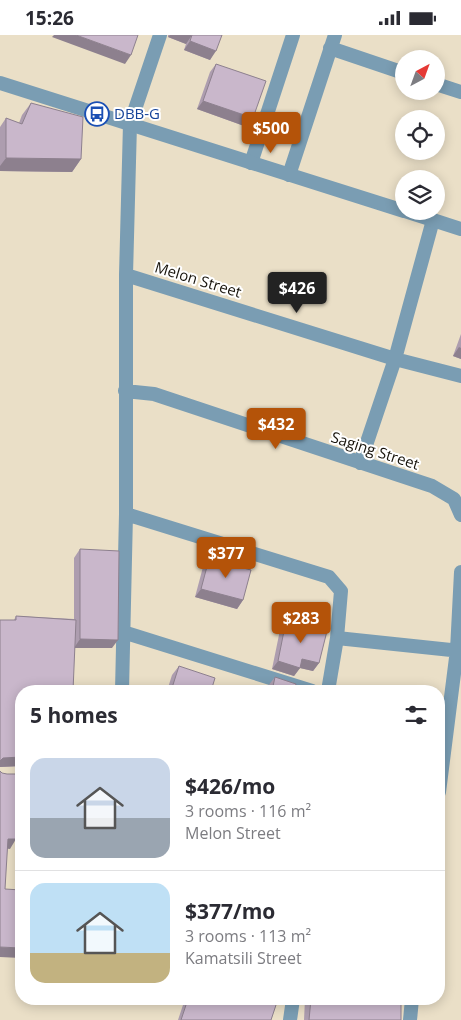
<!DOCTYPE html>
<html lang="en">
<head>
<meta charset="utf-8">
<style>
	:root { --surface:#fff; --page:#f7f7f7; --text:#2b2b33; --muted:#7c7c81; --line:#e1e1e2; --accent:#b45309 }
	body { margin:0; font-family:"Open Sans",sans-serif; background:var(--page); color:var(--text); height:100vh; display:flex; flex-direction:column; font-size:19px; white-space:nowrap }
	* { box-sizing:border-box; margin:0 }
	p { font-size:16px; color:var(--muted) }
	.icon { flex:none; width:28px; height:28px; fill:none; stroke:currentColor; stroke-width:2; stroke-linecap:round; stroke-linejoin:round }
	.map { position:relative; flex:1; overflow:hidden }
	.side { position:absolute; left:15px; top:650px; width:430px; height:320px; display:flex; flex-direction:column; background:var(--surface); border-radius:20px; box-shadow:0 2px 12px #0003 }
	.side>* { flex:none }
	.needle { width:32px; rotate:41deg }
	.controls { position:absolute; left:395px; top:15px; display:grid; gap:10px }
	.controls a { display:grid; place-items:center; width:50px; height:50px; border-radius:50%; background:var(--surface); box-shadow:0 2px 12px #0003; font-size:25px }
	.price { position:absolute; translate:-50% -42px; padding:0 11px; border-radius:5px; background:var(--accent); color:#fff; font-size:16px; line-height:32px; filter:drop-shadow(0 1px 2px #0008) }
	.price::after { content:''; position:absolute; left:50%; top:30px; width:15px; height:11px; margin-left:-8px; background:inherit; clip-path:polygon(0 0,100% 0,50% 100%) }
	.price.current { background:#222; color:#fff }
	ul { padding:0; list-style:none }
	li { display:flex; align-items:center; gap:15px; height:125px; padding:0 15px }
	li+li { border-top:1px solid var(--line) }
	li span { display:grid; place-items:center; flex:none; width:140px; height:100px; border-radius:15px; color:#555 }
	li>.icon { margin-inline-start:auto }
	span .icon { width:60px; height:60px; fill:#fffc; stroke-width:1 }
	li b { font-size:21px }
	h2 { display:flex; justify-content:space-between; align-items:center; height:60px; padding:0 15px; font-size:21px }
	.status { display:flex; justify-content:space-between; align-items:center; height:35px; padding:0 25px; background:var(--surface); direction:ltr }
	.status svg { height:14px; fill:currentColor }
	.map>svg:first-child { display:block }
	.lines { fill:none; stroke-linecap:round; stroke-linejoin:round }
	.minor { stroke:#7a9db3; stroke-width:14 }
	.tertiary { stroke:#7a9db3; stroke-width:14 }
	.wall { fill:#ad9daf }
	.shaded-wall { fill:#8d808e }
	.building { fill:#c9b7cb; stroke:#8d808e }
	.labels { text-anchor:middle; stroke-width:4; stroke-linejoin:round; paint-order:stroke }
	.transit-label { font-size:15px; fill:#164399; stroke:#fff; text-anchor:start }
	.street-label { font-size:15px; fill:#17130b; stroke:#fff }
</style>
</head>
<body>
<div class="status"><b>15:26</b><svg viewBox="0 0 49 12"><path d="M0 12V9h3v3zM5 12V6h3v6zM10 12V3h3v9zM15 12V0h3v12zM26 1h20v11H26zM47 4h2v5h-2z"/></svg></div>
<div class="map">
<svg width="461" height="985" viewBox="0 0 461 985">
	<rect width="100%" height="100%" fill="#eadfc7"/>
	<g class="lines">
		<path class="minor" d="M330,13L404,38
			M436,49L461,57
			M251,128L293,0
			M289,140L335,0
			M126,240L395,324L461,341
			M125,356L154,359L432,451L454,464L461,480
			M360,428L395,324L433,185
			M126,479L329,542L341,556L337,603L328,656
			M123,597L312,656
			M337,603L461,616
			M122,656L126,479V240L130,89L160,0
			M439,757L457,615L461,537
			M290,985L293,964
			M410,985L412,964"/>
		<path class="tertiary" d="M0,48L404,176
			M405,176L461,194"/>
	</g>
	<path class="wall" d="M168,0H222L210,25L184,15L186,9L168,2Z
		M216,29L247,92L197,74L210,37Z
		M31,68L81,124L72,137L0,136V92L6,83L19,88L22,80Z
		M461,299V324L453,321Z
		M80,514L112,613H75L21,731L0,732L14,585L16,581L74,584V523Z
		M209,524L243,565L237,574L195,562L203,532Z
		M286,586L319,628L313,636L300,633L294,641L272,634L280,595Z
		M179,631L211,656H167L172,640Z
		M275,642L294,656H267L268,651Z
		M185,964H278L271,985H178Z
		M305,964H401V985H304Z"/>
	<path class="shaded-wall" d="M54,0H76L131,20L125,29L52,2Z
		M170,0H192L186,9L168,2Z
		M190,6L216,16L210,25L184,15Z
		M203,66L253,83L247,92L197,74Z
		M6,123L81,124L72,137L0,136V131Z
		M459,312L461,313V324L453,321Z
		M201,554L243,565L237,574L195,562Z
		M80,604L118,605L112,613H74Z
		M302,624L319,628L313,636L300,633L294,641L272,634L278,626Z
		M21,722V731L0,732V726L3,723Z
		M18,770L21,771V780H12Z
		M8,804H16L10,814L1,813Z
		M0,912L21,913V923L0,922Z"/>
	<path class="building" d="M76,0H138L131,20Z
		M192,0H222L216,16L190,6Z
		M216,29L266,46L253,83L203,66Z
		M31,68L83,82L81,124L6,123V83L22,89Z
		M80,514L119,516L118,605L80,604Z
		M209,524L251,535L243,565L201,554Z
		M16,581L76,585L73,656H21V722L3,723L0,726V585H16Z
		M286,586L327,596L319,628L302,624L300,633L278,626Z
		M179,631L215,643L211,656H171Z
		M275,642L296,649L294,656H272Z
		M0,736L2,738L7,739H21V771L18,770L16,804H8L5,854L21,855V913L0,912Z
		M188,964H278L271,985H181Z
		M311,964H401V985H309Z"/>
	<defs>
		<g id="bus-ring" transform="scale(1.25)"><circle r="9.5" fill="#fff" stroke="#1a4fb4" stroke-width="1.5"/><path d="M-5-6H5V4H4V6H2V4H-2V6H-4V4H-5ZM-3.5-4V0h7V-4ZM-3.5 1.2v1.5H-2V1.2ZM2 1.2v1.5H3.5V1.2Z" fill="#1a4fb4"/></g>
	</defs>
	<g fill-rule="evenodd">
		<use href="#bus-ring" x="97" y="79"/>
	</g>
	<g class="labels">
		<g class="transit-label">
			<text x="114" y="84">DBB-G</text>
		</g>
		<g class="street-label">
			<text transform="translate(198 245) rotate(17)" y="5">Melon Street</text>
			<text transform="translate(375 416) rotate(18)" y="5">Saging Street</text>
		</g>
	</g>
</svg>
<div class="controls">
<a><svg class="needle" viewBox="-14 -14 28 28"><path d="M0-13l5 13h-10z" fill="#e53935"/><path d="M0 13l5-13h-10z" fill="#7c7c81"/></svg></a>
<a><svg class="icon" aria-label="locate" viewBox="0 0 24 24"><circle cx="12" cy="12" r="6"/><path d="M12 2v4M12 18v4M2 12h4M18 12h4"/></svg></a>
<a><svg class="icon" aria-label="layers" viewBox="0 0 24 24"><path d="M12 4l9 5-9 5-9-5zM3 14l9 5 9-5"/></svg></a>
</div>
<b class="price" style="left:271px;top:119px">$500</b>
<b class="price current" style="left:297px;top:279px">$426</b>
<b class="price" style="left:276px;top:415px">$432</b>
<b class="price" style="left:226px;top:544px">$377</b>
<b class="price" style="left:301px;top:609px">$283</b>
<section class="side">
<h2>5 homes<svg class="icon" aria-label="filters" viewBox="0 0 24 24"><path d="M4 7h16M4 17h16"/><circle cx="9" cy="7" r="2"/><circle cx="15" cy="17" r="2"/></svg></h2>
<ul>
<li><span style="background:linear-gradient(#c9d6e8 60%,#9aa5b1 0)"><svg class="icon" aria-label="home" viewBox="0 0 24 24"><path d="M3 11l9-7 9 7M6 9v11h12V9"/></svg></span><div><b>$426/mo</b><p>3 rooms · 116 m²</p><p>Melon Street</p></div></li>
<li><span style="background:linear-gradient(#bfe0f5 70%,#c2b280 0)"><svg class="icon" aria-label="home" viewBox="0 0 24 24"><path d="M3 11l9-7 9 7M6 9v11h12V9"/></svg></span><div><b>$377/mo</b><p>3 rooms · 113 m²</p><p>Kamatsili Street</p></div></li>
</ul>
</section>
</div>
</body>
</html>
